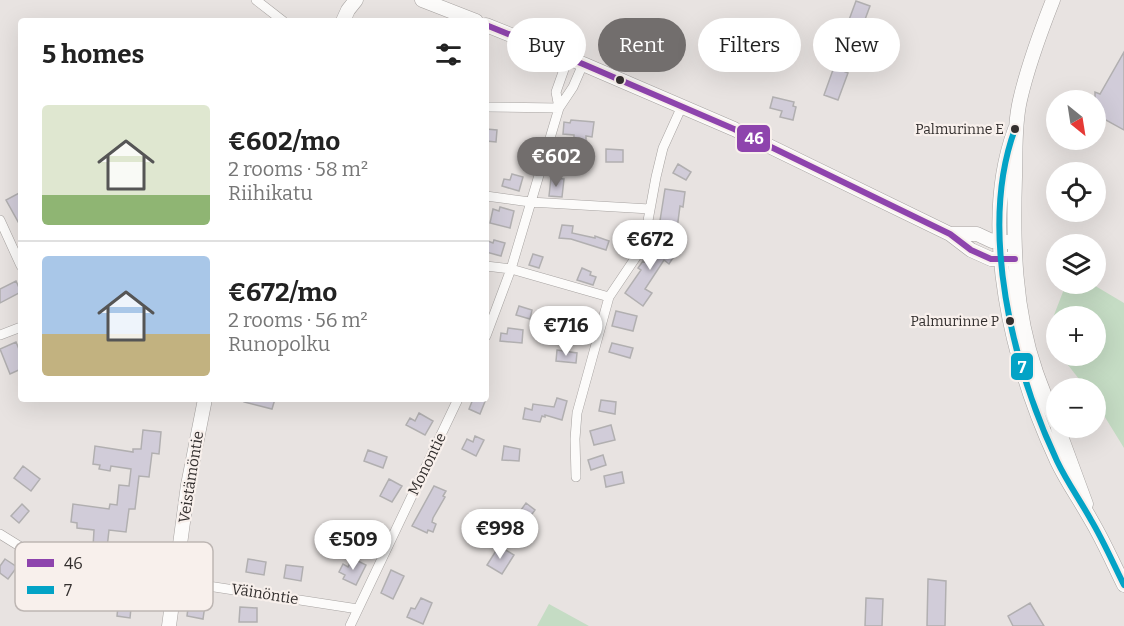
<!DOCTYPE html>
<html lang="en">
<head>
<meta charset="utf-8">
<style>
	:root { --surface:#fff; --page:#f2f2f2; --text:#222; --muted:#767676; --line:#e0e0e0; --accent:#726e6d }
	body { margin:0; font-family:Bitter,serif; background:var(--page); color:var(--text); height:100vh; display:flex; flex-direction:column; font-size:22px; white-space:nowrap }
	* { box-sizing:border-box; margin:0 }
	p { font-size:20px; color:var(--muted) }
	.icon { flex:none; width:33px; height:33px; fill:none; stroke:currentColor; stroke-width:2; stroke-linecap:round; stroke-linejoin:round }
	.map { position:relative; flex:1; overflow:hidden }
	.panel { position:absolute; left:18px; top:18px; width:471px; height:384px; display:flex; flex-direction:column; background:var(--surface); border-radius:6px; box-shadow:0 6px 24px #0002 }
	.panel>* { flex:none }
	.hud { position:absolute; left:507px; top:18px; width:526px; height:54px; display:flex; gap:12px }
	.needle { width:39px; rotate:150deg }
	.fabs { position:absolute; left:1046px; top:90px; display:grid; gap:12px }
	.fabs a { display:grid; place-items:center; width:60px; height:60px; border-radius:50%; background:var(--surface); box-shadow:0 6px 24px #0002; font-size:30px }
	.price { position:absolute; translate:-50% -51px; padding:0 14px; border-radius:21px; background:#fff; color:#222; font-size:20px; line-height:39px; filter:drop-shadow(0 2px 3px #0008) }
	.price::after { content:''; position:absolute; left:50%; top:36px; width:18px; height:14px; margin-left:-9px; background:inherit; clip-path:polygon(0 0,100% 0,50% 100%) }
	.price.active { background:var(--accent); color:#fff }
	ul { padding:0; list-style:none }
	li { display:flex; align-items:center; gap:18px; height:150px; padding:0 24px }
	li+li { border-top:2px solid var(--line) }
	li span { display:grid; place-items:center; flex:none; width:168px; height:120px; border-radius:6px; color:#555 }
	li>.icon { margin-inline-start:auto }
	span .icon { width:72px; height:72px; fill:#fffc; stroke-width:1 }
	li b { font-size:26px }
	h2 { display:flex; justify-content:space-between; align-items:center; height:72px; padding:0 24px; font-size:26px }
	.chip { padding:0 21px; border-radius:27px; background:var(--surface); box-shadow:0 6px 24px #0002; font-size:21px; line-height:54px }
	.chip.active { background:var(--accent); color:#fff }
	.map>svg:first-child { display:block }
	.green { fill:#c5dcc4 }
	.building { fill:#d1ccd9; stroke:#b1afb0; stroke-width:1.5 }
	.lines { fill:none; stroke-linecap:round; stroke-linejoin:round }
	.street-casing { stroke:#a7a3a1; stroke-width:10 }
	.secondary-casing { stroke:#a7a3a1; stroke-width:15 }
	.street { stroke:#fcfbfa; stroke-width:9 }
	.secondary { stroke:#fcfbfa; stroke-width:14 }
	.bus-1-casing { stroke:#f8f0ec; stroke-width:10 }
	.bus-2-casing { stroke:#f8f0ec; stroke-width:10 }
	.bus-1 { stroke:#8e44ad; stroke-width:6 }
	.bus-2 { stroke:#03a3c6; stroke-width:6 }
	.bus-dot { fill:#332f2e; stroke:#f8f0ec; stroke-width:2 }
	.labels { text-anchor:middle; stroke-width:4.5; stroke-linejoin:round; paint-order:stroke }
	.bus-label { font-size:14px; fill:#332f2e; stroke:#f8f0ec; text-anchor:end }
	.street-label { font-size:15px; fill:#332f2e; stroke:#f8f0ec }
	.key { fill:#f8f0ec; stroke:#bdb6b3; stroke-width:1.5 }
	.key-label { font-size:16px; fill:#332f2e }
	.line-badge { stroke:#f8f0ec; stroke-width:2 }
	.badge-label { font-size:16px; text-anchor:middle; font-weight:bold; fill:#fff }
</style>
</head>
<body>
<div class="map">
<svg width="1124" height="626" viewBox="0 0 1124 626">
	<rect width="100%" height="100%" fill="#e8e3e1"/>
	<path class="green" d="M1066,284H1092L1124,303V448L1095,401V388H1086L1061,356H1095V316H1056V331L1054,315Z
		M549,604L589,626H537Z"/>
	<path class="building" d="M856,1L870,6L860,33L846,28Z
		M1124,52V130L1095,114V92L1100,94Z
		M834,67L848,73L838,100L824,95Z
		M773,97L794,102L793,106L796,107L793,120L780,117L782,111L770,108Z
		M571,120L594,122L592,137L586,136V141L574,139V135L563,134L564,122L570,123Z
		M486,129L497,130L496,142L486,141Z
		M524,145L533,147L530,163L519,160Z
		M606,149L623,150V162H606Z
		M678,164L691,172L686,180L673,173Z
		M512,174L523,177L519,191L502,186L504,179L510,180Z
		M551,178L564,179L562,197L549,196Z
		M665,189L685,192L683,207L680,206L677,229L659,227Z
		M21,192V227L6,200Z
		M500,207L514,211L510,228L490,223L493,209L499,211Z
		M562,225L573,226L572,233L595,238V236L609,241L606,250L571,239L559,238Z
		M661,239L678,250L669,264L664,260L645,289L652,293L643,306L625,293L641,270L638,268L643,261L645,262Z
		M494,240L505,243L501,256L486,252L488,241L493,243Z
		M533,254L543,257L539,268L529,265Z
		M582,268L591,272L590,275L596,277L593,285L577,280Z
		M16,281L21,292L0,303V289Z
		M519,306L532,310L530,319L516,315Z
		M554,309L573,312L569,327L551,322Z
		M616,311L637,316L633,331L612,326Z
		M508,328L523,330L522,343L500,341L501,333L507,334Z
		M16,342L21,354V369L10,374L0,349Z
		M612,343L633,348L630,358L609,352Z
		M557,350L577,353L576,363L556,361Z
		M557,398L567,401L562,420L545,415V417L542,416L540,422L523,419L525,408L532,410L533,404L554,407Z
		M244,399H275L272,409L244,402Z
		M473,399H486L480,414L469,409Z
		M601,400L616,402L615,414L599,411Z
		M419,413L433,421L425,435L406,425L410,418L415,421Z
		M611,425L615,440L594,445L590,431Z
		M143,430L161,432L159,454L152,453L149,477L139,476L135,509H129L126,532L109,530L107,548L93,547L94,530L77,528V523L71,522L73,504L109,509L110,504L117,505L119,485L129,486L131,469L111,466L110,471L99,469L100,465L93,464L95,446L133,452V449H141Z
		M475,436L484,440L476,456L462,449L467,439L473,442Z
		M504,446L520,449L519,461L502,460Z
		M368,450L387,457L383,468L364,461Z
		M603,455L606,465L591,470L588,460Z
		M23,466L40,479L31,491L14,478Z
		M622,472L624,483L606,487L604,476Z
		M389,479L402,486L392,502L380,496Z
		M434,486L446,491L443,496L445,497L433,518L432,522L436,524L433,532L428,530L427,533L412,526Z
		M526,503L535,510L525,524L516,517Z
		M22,504L29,511L19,523L11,516Z
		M362,523L379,531L373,545L356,537Z
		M499,546L514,555L502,574L487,565Z
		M352,558L366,565L356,585L343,579L345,575L339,572L343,564L348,567Z
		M5,559L17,567L8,579L0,573V566Z
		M248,559L266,562L264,575L246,572Z
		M286,565L303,567L301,581L284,578Z
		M391,570L404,576L393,599L381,593Z
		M928,579L946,581L945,626H927Z
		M196,597L206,598L203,619L187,616L189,600L195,601Z
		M421,598L432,603L423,624L407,617L411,608L415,609Z
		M866,598L883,599L882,626H865Z
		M1030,603L1044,626H1013L1008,616Z
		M118,606L131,608L130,618L117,616Z
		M240,607L257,608V622H239Z"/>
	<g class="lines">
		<g class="street-casing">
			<path id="street" d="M256,0L283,21
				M486,107L559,108
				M559,108L556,92L568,58
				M486,196L530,202L650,209
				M0,220L21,266
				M486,266L511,269L609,297
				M0,335L21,327
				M486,336L511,269L559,108L573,87L583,64
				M576,477L575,439L577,413L609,297L638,254L645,237L656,177L663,148L682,106
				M0,534L37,557L52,562L358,609
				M350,626L458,399"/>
		</g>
		<g class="secondary-casing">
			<path id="secondary" d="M422,0L476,21
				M1053,0C1040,33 1028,65 1020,100C1014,126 1016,151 1015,177C1013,243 1014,309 1036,372C1042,389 1049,406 1056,423
				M343,21L348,10L356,0
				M486,25L583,64L734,129L950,234L971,250L991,259H1015
				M1015,129C978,229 1013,367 1057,461C1067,482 1080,500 1091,520C1103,540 1113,563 1124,585
				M950,234H977L992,241L1009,242
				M1058,428L1086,504
				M169,626L188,485L205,399"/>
		</g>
		<use href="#street" class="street"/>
		<use href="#secondary" class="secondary"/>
		<g class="bus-1-casing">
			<path id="bus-1" d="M486,25L583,64L734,129L950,234L971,250L991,259H1015"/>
		</g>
		<g class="bus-2-casing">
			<path id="bus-2" d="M1015,129C978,229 1013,367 1057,461C1067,482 1080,500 1091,520C1103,540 1113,563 1124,585"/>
		</g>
		<use href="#bus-1" class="bus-1"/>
		<use href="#bus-2" class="bus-2"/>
	</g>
	<g class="bus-dot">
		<circle cx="620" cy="80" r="5"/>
		<circle cx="1015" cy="129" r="5"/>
		<circle cx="1010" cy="321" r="5"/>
	</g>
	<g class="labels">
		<g class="bus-label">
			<text x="1004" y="134">Palmurinne E</text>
			<text x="999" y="326">Palmurinne P</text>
		</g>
		<g class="street-label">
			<text transform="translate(427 464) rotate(-64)" y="5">Monontie</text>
			<text transform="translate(191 477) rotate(-81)" y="5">Veistämöntie</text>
			<text transform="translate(265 594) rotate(9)" y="5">Väinöntie</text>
		</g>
	</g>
	<rect x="15" y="542" width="198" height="69" rx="9" class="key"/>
	<rect x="27" y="559" width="27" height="8" fill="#8e44ad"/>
	<rect x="27" y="586" width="27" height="8" fill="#03a3c6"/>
	<g class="key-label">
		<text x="64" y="569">46</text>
		<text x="64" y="596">7</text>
	</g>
	<g class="line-badge">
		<rect x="736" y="124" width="35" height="29" rx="6" fill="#8e44ad"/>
		<rect x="1010" y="352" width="24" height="29" rx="6" fill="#03a3c6"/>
	</g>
	<g class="badge-label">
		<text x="754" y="144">46</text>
		<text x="1022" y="373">7</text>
	</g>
</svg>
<div class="fabs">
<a><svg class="needle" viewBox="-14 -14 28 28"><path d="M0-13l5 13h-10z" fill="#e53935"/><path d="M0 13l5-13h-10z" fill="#767676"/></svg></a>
<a><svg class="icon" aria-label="locate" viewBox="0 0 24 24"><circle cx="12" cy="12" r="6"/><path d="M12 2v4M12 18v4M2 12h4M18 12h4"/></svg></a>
<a><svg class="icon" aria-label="layers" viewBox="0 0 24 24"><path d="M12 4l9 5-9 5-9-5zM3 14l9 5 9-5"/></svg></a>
<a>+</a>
<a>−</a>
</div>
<b class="price active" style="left:556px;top:188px">€602</b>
<b class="price" style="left:650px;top:271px">€672</b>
<b class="price" style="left:566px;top:357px">€716</b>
<b class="price" style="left:500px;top:560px">€998</b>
<b class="price" style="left:353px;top:571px">€509</b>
<div class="hud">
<a class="chip">Buy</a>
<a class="chip active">Rent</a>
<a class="chip">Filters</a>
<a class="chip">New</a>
</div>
<section class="panel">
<h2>5 homes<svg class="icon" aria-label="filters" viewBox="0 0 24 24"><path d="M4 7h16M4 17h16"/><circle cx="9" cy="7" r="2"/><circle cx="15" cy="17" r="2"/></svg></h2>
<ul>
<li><span style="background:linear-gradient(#dfe7d0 75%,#8fb573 0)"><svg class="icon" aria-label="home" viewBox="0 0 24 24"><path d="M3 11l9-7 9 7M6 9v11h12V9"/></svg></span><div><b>€602/mo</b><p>2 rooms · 58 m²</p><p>Riihikatu</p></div></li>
<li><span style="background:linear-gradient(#a9c7e8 65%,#c2b280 0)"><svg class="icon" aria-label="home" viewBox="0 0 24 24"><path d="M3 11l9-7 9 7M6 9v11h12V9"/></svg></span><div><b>€672/mo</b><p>2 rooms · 56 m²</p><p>Runopolku</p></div></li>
</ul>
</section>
</div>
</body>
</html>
